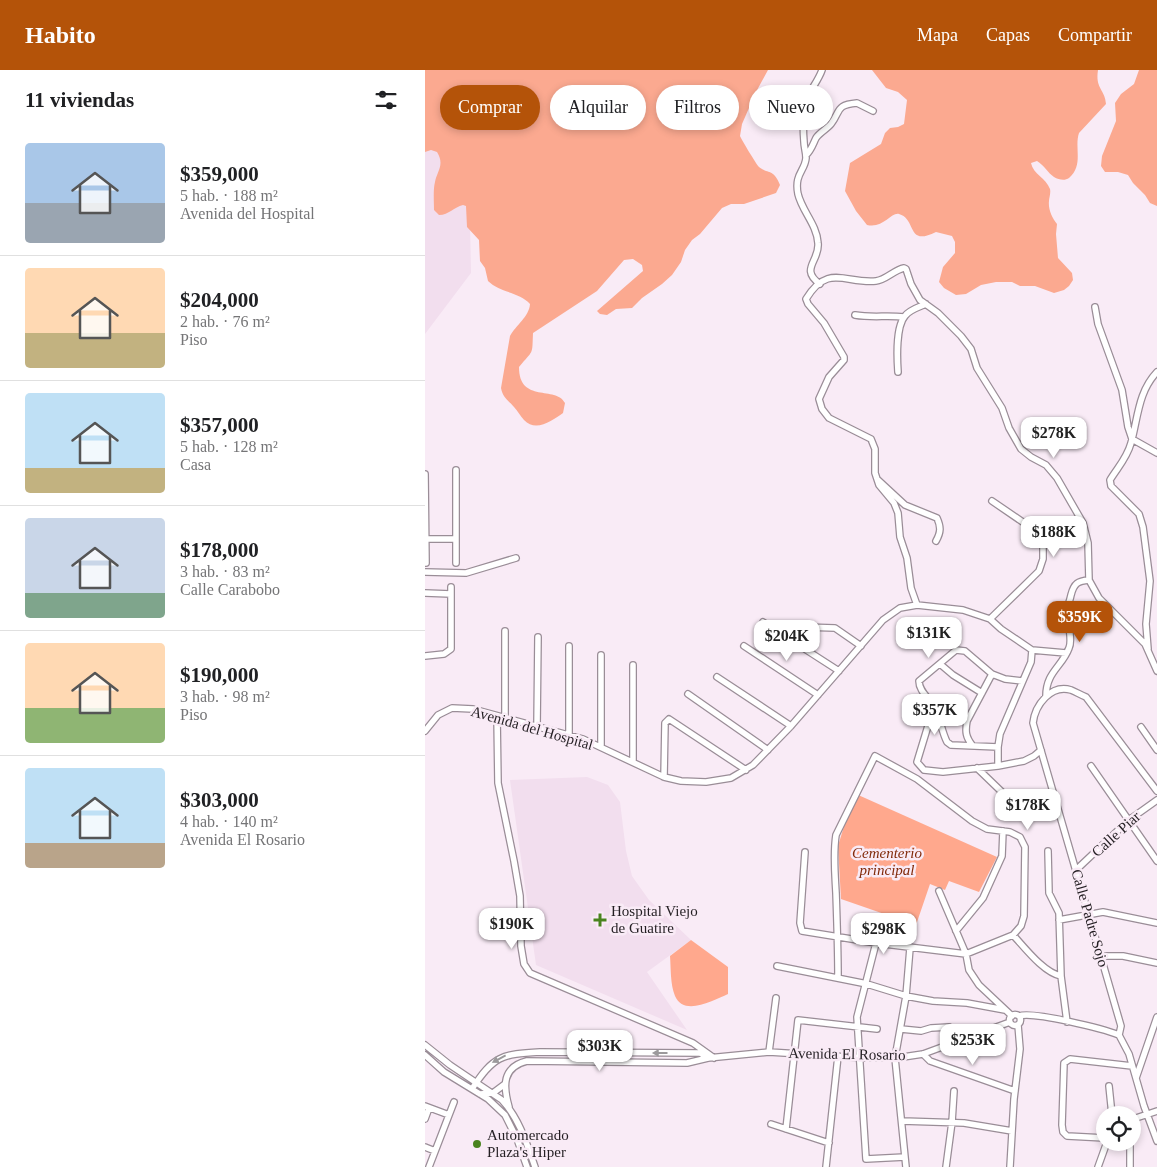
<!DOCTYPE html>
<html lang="es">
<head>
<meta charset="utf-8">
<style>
	:root { --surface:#fff; --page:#f2f2f2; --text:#202124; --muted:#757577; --line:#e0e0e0; --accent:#b45309 }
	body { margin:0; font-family:"Times New Roman",serif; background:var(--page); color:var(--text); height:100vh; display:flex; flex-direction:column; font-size:19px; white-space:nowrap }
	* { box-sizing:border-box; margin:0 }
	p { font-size:16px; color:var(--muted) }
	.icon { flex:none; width:28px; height:28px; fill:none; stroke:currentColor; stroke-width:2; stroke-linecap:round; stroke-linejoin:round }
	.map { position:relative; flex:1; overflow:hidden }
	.panel { display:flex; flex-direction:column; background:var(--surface); width:425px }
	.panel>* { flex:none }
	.guide { position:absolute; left:15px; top:15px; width:475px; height:45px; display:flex; gap:10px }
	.fabs { position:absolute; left:671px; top:1036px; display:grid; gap:10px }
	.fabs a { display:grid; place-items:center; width:45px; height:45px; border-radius:50%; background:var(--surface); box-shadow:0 2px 8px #0003; font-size:25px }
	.price { position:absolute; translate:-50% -42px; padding:0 11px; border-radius:10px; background:#fff; color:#222; font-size:16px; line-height:32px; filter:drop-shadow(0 1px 2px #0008) }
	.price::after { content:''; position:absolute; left:50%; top:30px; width:15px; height:11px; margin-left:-8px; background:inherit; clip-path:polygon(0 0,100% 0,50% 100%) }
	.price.active { background:var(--accent); color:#fff }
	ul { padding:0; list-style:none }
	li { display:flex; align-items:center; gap:15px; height:125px; padding:0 25px }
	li+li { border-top:1px solid var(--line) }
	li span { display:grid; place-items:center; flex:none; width:140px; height:100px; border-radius:5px; color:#555 }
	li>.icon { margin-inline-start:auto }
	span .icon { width:60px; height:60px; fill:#fffc; stroke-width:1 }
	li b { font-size:21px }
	h2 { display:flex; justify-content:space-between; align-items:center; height:60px; padding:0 25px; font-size:21px }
	.pill { padding:0 18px; border-radius:22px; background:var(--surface); box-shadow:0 2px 8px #0003; font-size:18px; line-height:45px }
	.pill.active { background:var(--accent); color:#fff }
	header { display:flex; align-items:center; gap:30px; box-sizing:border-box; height:70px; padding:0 25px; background:var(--accent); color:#fff }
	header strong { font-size:24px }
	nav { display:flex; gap:28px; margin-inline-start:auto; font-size:18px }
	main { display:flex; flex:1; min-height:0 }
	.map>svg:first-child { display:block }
	.built { fill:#f2deee }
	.green { fill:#ffa88d }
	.forest { fill:#fba990 }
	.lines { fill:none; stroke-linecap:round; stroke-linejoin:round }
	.street-casing { stroke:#9a8d97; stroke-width:8 }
	.street { stroke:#fff; stroke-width:5.5 }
	.oneway { fill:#9c9a9c }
	.poi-dot { fill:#49831e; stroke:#f9ebf6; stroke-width:2 }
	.labels { text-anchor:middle; stroke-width:5; stroke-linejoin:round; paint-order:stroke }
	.street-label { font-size:15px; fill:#241f23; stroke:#f9ebf6 }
	.park-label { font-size:15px; font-style:italic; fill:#822a0a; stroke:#f9ebf6 }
	.poi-label { font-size:15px; fill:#241f23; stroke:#f9ebf6; text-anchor:start }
</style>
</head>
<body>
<header>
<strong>Habito</strong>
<nav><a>Mapa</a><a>Capas</a><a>Compartir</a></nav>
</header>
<main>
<section class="panel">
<h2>11 viviendas<svg class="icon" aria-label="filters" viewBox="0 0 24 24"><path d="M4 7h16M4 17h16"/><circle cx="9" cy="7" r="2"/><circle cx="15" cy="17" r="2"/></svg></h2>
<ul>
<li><span style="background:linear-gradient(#a9c7e8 60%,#9aa5b1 0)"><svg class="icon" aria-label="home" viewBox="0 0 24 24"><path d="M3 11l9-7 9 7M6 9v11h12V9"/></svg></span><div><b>$359,000</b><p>5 hab. · 188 m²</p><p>Avenida del Hospital</p></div></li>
<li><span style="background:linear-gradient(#ffd9b3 65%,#c2b280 0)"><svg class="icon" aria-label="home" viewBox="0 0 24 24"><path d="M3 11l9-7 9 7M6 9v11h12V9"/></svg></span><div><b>$204,000</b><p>2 hab. · 76 m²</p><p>Piso</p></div></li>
<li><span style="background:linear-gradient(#bfe0f5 75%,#c2b280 0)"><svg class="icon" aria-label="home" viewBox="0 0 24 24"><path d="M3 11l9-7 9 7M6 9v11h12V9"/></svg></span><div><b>$357,000</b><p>5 hab. · 128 m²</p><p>Casa</p></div></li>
<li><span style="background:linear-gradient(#c9d6e8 75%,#7fa58c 0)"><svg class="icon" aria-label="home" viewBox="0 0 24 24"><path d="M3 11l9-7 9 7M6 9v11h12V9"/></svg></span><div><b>$178,000</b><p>3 hab. · 83 m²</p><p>Calle Carabobo</p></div></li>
<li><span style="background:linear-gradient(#ffd9b3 65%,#8fb573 0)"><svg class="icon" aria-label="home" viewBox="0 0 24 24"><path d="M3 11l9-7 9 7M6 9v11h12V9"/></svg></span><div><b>$190,000</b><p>3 hab. · 98 m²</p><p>Piso</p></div></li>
<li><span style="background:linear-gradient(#bfe0f5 75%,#b9a48a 0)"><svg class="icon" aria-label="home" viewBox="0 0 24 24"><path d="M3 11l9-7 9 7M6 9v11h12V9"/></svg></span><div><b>$303,000</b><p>4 hab. · 140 m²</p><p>Avenida El Rosario</p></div></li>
</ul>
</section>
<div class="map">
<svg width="732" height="1097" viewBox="0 0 732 1097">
	<rect width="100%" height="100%" fill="#f9ebf6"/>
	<path class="built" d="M0,0H42L46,203L0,264Z
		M162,707L183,715L195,732L201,781L207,806L224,830L266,870L222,902L262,960L111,895L85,710Z"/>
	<path class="green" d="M431,724L572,787L554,822L524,811L520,820L505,814L491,855L416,829L413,776L420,753Z
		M266,870L303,897V924C289,930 259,947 250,926C245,914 246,898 245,886Z"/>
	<path class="forest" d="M0,0H343L331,22L317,54L315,66C316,69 332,95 334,97C344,105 348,98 355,115L351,123L319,134H306L297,138L275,164L267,170L260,180L256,192L247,205L237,214L217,228L207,238L191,239L182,245L175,244L172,241L218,201L217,195L208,189L199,190L172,221L108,263C107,286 109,279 94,297C94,334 131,315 140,333L138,343C128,350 111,363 99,350C95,346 93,341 89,337C83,330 78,328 76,318L85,266C91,255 104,247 105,234C95,222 75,223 63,211L60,198L55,191L54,170L42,157L41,136L38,135C29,137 24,145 14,145L9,140C9,133 8,119 10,112C12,101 20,95 12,82L6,80L0,82Z
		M447,0H673C670,19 680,19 681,34L654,63C649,78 659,95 644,108C640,111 634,110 629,107C623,103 619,95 612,91L606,93C608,104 621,108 625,119C626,123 624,128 624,131C623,139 627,148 632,154L631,164L633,188L647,203L648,210L644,216L639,220L629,223L610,216H595L587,212H571L556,215L541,224L531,225L519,218L514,212L518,197L530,183V172L527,166L511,162C481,177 492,149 474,144C466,142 458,159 442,155L431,141L420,121L425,93L456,74L460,63L465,58L473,57L479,54L482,30L473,22L461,18Z
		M714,0H732V136L725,133L720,125L708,113L703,105L693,102H680L676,96L677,86L691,51L690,33L696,24L709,14Z"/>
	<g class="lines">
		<g class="street-casing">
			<path id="street" d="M381,85C386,81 388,74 391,68C395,62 402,59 406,54C416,41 410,35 432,33L448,41
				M395,214C374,199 395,191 393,173C392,155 377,141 373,124C369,104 380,101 381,88C381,82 379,77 379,72C378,60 378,46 380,34C383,22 393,12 397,0
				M670,237L673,254L697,320L703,357L707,369L732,383
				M430,245C447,248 462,245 479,247
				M473,302C472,288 471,256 480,246C484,240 494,237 501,234
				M31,400V493
				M0,404L1,493
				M453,410L480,435L512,448C516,457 516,462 511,471
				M0,469H31
				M0,502L41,503L91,488
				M0,523L26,524
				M492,535L486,518L482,488L475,467L473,443L469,433L454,415L450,403V379L446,369L404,348L397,339L394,329L404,307L419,290V287L399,253L383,234L381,229C403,193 420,214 451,211C461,210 469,200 479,198L481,199L486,214L495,230L513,243L536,266L546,279L552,298L577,338L584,358L596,379L606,387L621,395L632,408L658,453L663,473L664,510L674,528L720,574L732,601
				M565,549L614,501L618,489V476L614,467L605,457L567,431
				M338,552L414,601
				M379,557L410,558L436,576
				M319,576L393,625
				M723,579L721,554L725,511L718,457L714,444L686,416L685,410C693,397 702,388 706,373C713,348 713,322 732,302
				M176,585V677
				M0,586L19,584L26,579V517
				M515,594L528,605L557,623
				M292,607L366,656
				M263,624L343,680
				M621,626C621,602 637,597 644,578C648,570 642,550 642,540C643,535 645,530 646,525C649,513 653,511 664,510
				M509,636L492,692L499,700L518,702L573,696L599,691L609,686L616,680
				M72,646L73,713L89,791L95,826L96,876L99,894L105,903L268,973L289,988
				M80,648V561
				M112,656L113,567
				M716,657L732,680
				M0,661L13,645L27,638L48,639L158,669L239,707L256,711L281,712L306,708L328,695L366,656L458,550L475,538L492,535L538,540L565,549L576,559L607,580L641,583
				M144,665V576
				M547,675C541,667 540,662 542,651L567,604
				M573,677L526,675L522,672C516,660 515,646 508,635C503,627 494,621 494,611L531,580L540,581L567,604L580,609L597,611
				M208,692V595
				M573,696V677L575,664L606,592L607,580
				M666,696L732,791
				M552,698L579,724L588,726
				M239,707L240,653L244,649L321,700
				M732,721L661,627C656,625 651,622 646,620C626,614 610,635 608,653L696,956L694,965L704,984L719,1036L732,1071
				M623,781L624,823L634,843L636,906L642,952
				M380,782L375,853L377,861L451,873L541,884L588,865L596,856L599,846L600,777L595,767L585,762L562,759L547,751L492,709L450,686L411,765C408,784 410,804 411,823C412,851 413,880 413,908
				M651,800L704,750L732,730
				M514,821L541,884L544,900L554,915L587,946
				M634,850L678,842L732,853
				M531,861L558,828L577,786L578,761
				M588,865C600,878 619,903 636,906
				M451,873L432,947L441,1089L480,1087
				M676,886H698L732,893
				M352,896L442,914L481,926L508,931L542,933L580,940
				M584.5 950a5.5 5.5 0 1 1 11 0a5.5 5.5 0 1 1-11 0Z
				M594,946C608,941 679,959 694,965
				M476,959L496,961L506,958L524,957
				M0,975L25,995L77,1030C94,1048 102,1074 110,1097
				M344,982L351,928
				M498,984L505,991L590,1021
				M0,985L19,1002L63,1029L80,1045L92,1069L102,1097
				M711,1008L732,947
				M684,1016L687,1045
				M47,1019C68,986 77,984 115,982L275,983L283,988
				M55,1024L68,1023L80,1014
				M0,1036L24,1045
				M84,1037C78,1016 77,997 102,991L262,993L283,988L344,982L439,988L478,987L498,984L585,952
				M0,1049L4,1038
				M708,1049L732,1041
				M477,1051L539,1053L587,1061
				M346,1054L404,1073
				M361,1059L373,950L452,959
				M680,1068L642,1066L638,1062L637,1055L639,993L645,989L707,996
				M0,1077L10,1081
				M4,1097L29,1032
				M401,1097L413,986
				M481,1097L470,988L481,926L485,878
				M521,1097L527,1052L529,1021
				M585,1097L589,1029L595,979L593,955
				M673,1097L682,1072
				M705,1097V1072"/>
		</g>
		<use href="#street" class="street"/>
	</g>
	<defs><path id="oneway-solid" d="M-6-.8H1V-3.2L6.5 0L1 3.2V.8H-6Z" transform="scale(1.25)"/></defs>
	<g class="oneway">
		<use href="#oneway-solid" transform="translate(235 983) rotate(-180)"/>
		<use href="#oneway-solid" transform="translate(74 989) rotate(152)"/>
	</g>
	<g class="poi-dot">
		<path d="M172.5 842.5h5v5h5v5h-5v5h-5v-5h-5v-5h5z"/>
		<circle cx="52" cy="1074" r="5"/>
	</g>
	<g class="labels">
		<g class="street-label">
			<text transform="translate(107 658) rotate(16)" y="5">Avenida del Hospital</text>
			<text transform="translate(691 764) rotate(-42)" y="5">Calle Piar</text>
			<text transform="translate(665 848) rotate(74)" y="5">Calle Padre Sojo</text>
			<text transform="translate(422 984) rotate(1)" y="5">Avenida El Rosario</text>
		</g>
		<g class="park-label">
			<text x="462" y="788">Cementerio<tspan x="462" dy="17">principal</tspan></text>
		</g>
		<g class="poi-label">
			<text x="186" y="846">Hospital Viejo<tspan x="186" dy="17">de Guatire</tspan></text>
			<text x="62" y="1070">Automercado<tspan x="62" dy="17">Plaza's Hiper</tspan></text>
		</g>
	</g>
</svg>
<div class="fabs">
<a><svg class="icon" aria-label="locate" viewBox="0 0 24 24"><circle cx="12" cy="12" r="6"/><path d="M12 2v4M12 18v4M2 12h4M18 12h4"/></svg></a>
</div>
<b class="price" style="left:629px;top:389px">$278K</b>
<b class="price" style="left:629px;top:488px">$188K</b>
<b class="price active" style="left:655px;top:573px">$359K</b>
<b class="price" style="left:504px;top:589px">$131K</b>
<b class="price" style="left:362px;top:592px">$204K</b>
<b class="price" style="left:510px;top:666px">$357K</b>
<b class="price" style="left:603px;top:761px">$178K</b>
<b class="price" style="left:87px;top:880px">$190K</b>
<b class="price" style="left:459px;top:885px">$298K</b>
<b class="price" style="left:548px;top:996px">$253K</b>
<b class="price" style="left:175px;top:1002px">$303K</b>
<div class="guide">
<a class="pill active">Comprar</a>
<a class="pill">Alquilar</a>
<a class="pill">Filtros</a>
<a class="pill">Nuevo</a>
</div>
</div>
</main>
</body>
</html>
